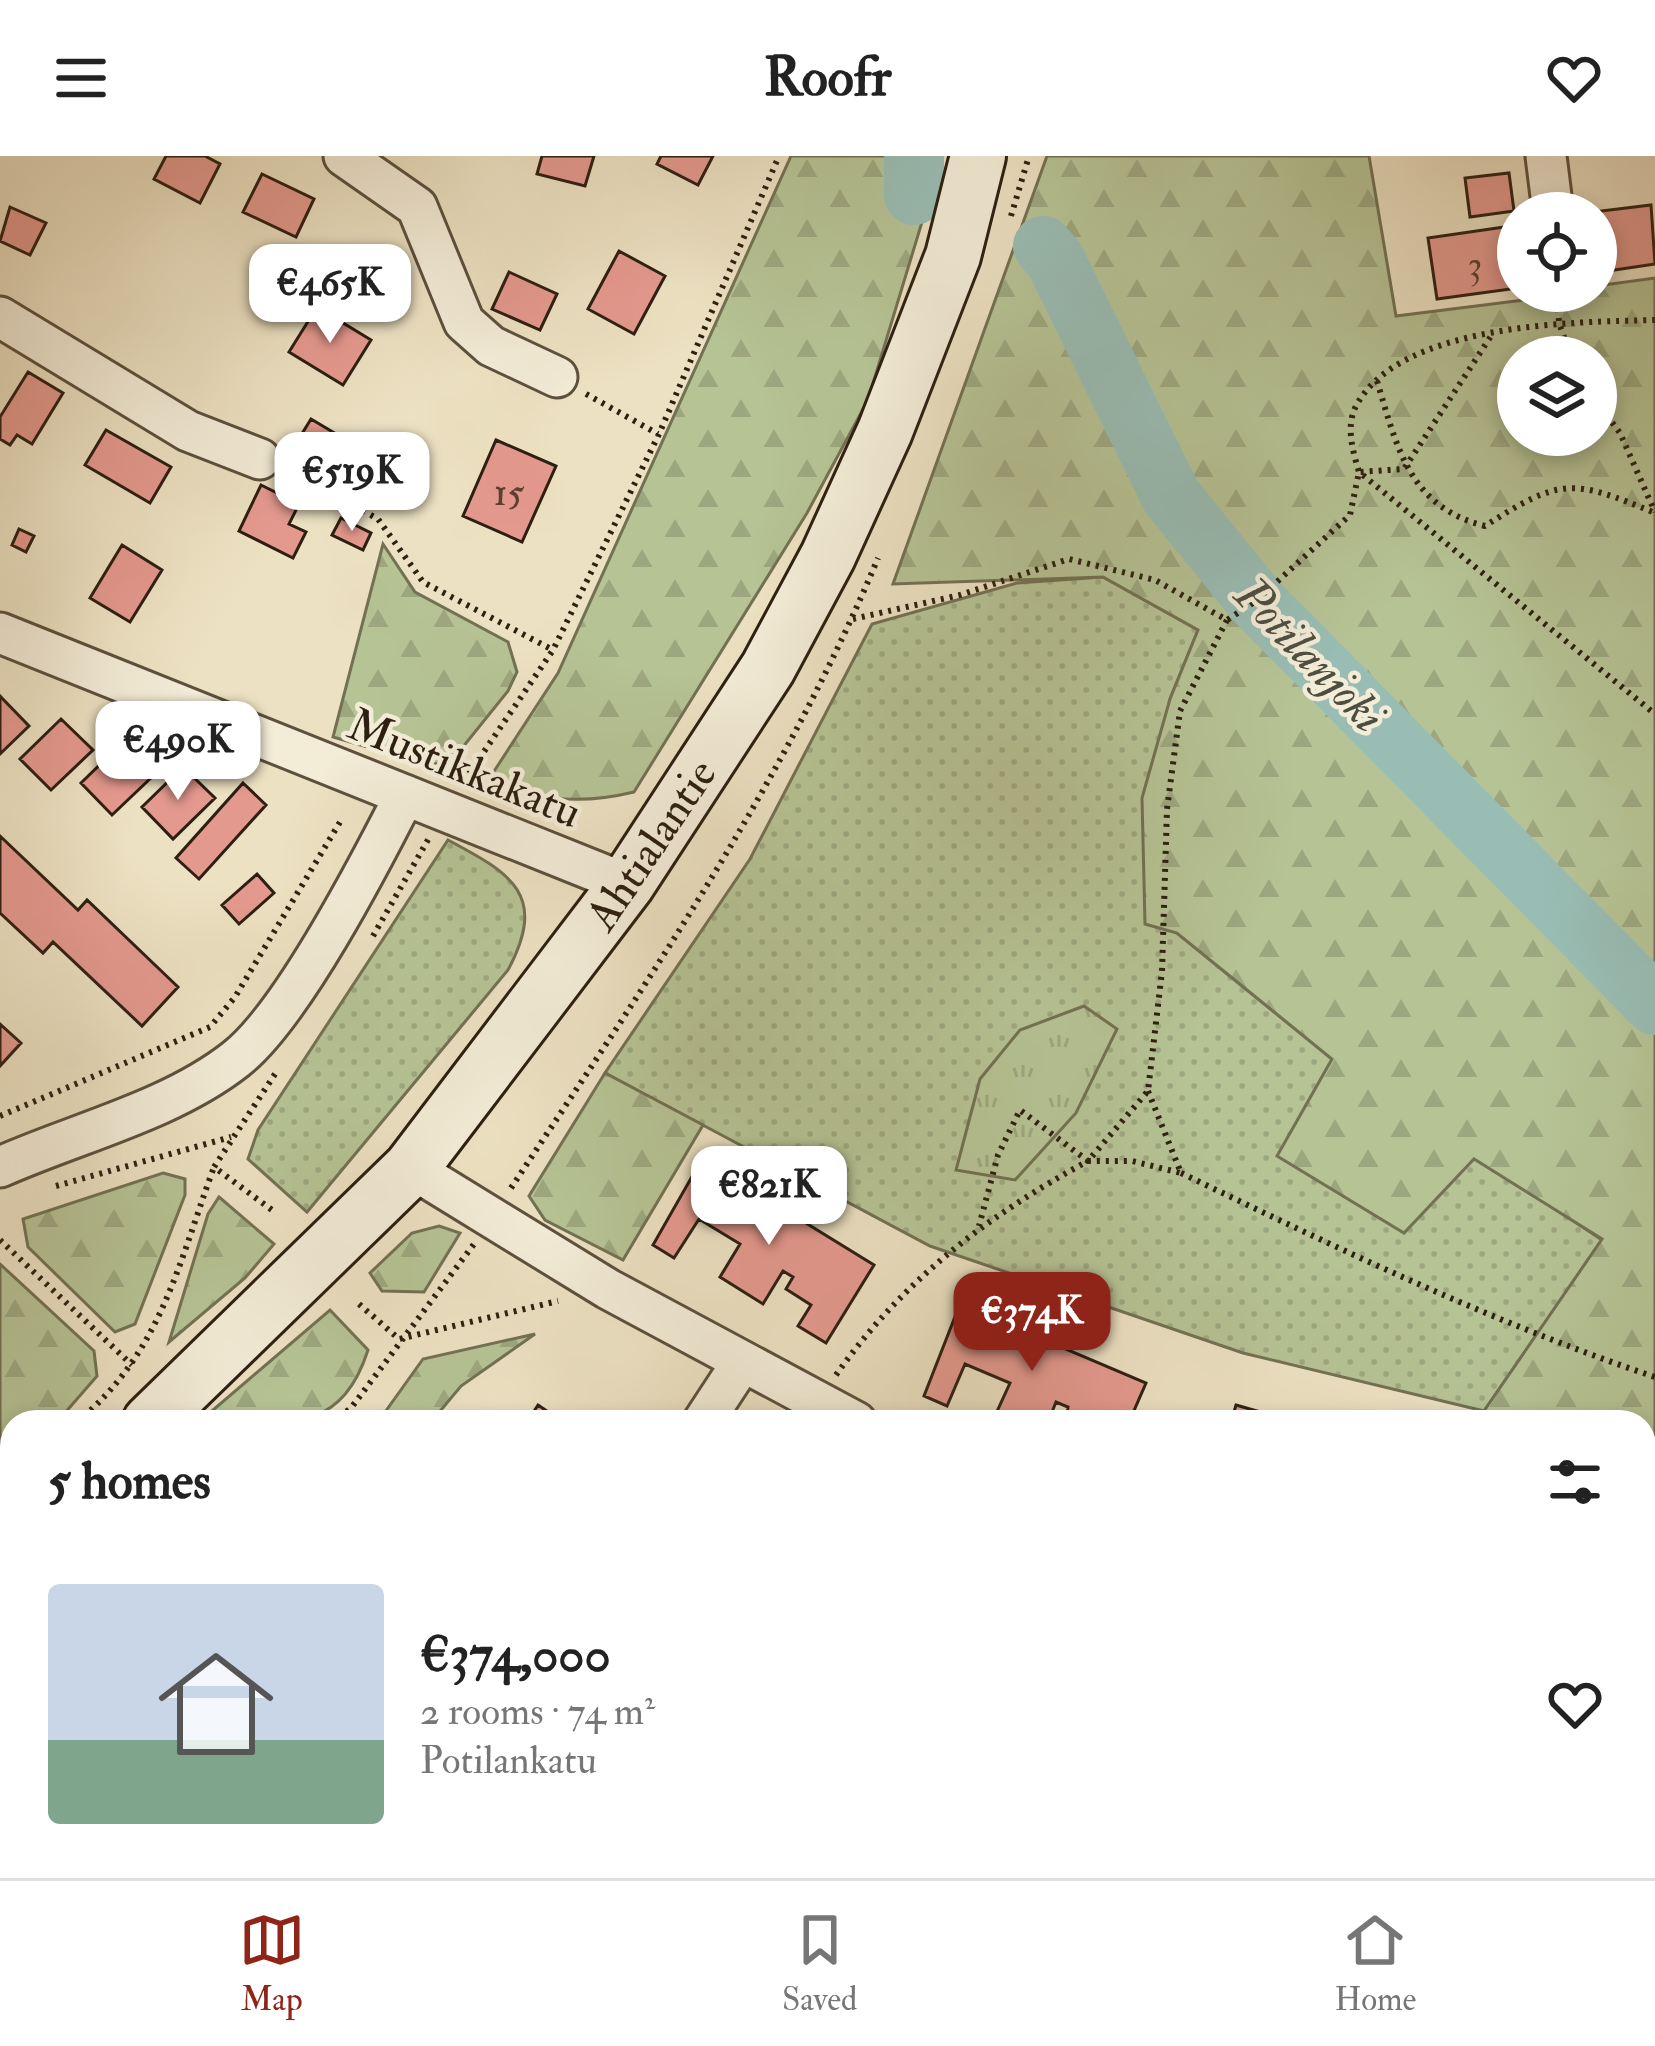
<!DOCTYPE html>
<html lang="en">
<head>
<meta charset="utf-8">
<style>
	:root { --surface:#fff; --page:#f2f2f2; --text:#222; --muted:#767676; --line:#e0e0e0; --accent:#8f2418 }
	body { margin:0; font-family:"IM FELL Double Pica",serif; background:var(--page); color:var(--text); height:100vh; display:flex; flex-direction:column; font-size:45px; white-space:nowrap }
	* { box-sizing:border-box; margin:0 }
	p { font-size:39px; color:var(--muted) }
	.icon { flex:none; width:66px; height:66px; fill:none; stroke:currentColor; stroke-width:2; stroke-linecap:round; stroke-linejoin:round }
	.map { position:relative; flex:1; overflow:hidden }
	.panel { position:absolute; left:0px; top:1254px; width:1656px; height:468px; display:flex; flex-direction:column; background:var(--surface); border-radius:36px 36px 0 0; box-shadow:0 6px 18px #0003 }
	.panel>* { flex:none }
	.buttons { position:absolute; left:1497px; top:36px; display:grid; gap:24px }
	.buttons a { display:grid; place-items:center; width:120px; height:120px; border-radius:50%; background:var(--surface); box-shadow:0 6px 18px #0003; font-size:60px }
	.price { position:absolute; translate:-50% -102px; padding:0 27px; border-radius:24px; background:#fff; color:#222; font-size:39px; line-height:78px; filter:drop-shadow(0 3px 6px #0008) }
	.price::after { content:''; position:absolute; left:50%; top:72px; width:36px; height:27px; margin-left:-18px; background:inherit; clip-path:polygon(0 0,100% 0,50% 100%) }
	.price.selected { background:var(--accent); color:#fff }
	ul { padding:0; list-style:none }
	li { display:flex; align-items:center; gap:36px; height:300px; padding:0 48px }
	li+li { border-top:3px solid var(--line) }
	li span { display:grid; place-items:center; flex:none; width:336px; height:240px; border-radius:12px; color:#555 }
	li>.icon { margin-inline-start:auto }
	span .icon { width:144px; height:144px; fill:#fffc; stroke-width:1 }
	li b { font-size:51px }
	h2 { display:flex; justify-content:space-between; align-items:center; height:144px; padding:0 48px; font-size:51px }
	header { display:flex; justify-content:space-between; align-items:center; height:156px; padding:0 48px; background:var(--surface); font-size:54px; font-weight:800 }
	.menu { display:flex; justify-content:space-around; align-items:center; height:168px; border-top:3px solid var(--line); background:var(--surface); font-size:33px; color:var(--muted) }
	.menu a { display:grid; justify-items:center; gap:6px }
	.menu .selected { color:var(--accent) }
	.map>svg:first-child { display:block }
	.grass { fill:url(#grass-dots); stroke:#727153; stroke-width:3 }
	.forest { fill:url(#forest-firs); stroke:#727153; stroke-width:3; fill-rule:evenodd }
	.park { fill:url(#park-tufts); stroke:#727153; stroke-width:3 }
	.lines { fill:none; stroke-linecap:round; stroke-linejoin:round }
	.river { stroke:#99bdb4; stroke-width:60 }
	.building { fill:#e4998e; stroke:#2d1f11; stroke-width:3 }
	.minor-casing { stroke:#5d503d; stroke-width:45 }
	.secondary-casing { stroke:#2d1f11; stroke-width:60 }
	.path { stroke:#2d1f11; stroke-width:6; stroke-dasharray:3 6; stroke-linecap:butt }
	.minor { stroke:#f3ecd7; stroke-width:39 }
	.secondary { stroke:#f3ecd7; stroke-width:54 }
	.labels { text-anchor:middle; stroke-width:9; stroke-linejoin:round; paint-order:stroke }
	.number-label { font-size:39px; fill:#5b3e30 }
	.street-label { font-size:45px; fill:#2d1f11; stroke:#f3ecd7 }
	.water-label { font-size:48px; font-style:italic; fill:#4d4e42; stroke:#f3ecd7 }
</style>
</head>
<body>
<header><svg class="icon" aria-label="menu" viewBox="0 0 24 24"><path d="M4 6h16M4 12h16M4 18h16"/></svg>Roofr<svg class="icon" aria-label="heart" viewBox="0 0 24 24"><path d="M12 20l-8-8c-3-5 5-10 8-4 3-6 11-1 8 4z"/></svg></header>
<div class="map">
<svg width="1655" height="1722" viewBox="0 0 1655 1722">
	<defs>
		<pattern id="grass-dots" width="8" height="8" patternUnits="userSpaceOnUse" patternTransform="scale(3)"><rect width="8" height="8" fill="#b6c395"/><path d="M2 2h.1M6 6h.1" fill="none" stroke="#9da77f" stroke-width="1.8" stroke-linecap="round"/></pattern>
		<pattern id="forest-firs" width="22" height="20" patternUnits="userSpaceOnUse" patternTransform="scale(3)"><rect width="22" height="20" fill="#b6c395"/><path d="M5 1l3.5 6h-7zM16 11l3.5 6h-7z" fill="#9da77f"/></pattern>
		<pattern id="park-tufts" width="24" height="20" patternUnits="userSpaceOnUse" patternTransform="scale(3)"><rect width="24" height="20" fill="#b6c395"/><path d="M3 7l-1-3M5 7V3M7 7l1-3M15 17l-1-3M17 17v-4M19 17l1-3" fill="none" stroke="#9da77f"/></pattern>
	</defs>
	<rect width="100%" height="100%" fill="#ece1c2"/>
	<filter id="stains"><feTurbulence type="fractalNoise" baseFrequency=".00167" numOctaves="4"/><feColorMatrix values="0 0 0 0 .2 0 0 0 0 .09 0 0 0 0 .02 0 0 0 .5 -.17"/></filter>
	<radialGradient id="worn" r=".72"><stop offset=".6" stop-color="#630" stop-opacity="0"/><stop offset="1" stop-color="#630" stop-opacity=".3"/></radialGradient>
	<path class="grass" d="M1103,421L1198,474L1170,543L1177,777L1332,903L1602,1084L1484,1255L1243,1197L930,1090L605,917L750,703L872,468L1017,427Z
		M448,684C512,718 548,739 508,814L307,1056L248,1003L258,974Z"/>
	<path class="forest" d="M791,0H942L868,244L807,357L634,636C580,649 541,645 489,623L558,517Z
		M1047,0H1369L1396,160L1596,135V130L1655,122V1290L1644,1288V1266H1538L1484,1255L1602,1083L1474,1003L1404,1077L1277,1000L1332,903L1177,777L1145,768L1142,642L1170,543L1198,474L1103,421L893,428ZM1518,201H1596V279H1518Z
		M383,388L415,436L508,486L517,516L508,535L450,607L425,608L333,581Z
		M605,917L703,969L623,1104L545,1064L529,1040Z
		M163,1017L185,1023V1039L135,1168L115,1176L28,1091L23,1063Z
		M219,1041L274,1088L245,1122L169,1186L208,1058Z
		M439,1070L460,1077L424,1136L382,1135L370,1117L412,1077Z
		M0,1108L94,1195L97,1220L57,1266H12V1299L0,1308Z
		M330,1154L368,1194C339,1284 278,1266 199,1266Z
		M535,1178L461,1230L431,1266H378L423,1203Z
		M12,1555V1710H564L576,1722H0V1580Z
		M1038,1710H1608L1633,1722H1052Z"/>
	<path class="park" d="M1084,850L1117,873L1076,957L1015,1024L956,1014L980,923L1020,874Z"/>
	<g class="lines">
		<path class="river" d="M914,0V39
			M1043,90L1055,104L1171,340L1256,445L1655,849"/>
	</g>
	<path class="building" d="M166,0H205L220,8L200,47L154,23Z
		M542,0H594L585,30L537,18Z
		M661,0H713L698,29L657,8Z
		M1509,17L1514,55L1470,61L1465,22Z
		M262,18L314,43L296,81L243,56Z
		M1651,49L1655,108L1601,116L1593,56Z
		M10,51L46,67L30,99L0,85Z
		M1518,69V132L1437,143L1428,82Z
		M619,95L665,120L634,178L588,153Z
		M509,116L557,138L540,174L492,153Z
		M317,151L371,184L343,229L289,196Z
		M28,216L63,237L32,288L17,279L10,289L0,283V261Z
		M311,263L368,297L349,328L292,294Z
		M106,274L171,311L150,347L85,309Z
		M496,284L556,310L522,386L463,360Z
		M261,329L299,348L289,368L306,376L293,402L239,375Z
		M341,362L371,377L363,394L332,379Z
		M19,373L34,380L26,396L12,389Z
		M122,389L162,414L130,466L90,442Z
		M0,540L29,570L0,598Z
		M61,563L93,594L51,634L20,603Z
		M122,587L154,619L112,659L81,627Z
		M183,611L215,642L173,683L142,651Z
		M243,627L266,649L199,723L176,702Z
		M0,680L78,754L87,744L178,831L142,870L53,786L43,797L0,757Z
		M257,718L274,737L239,768L222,749Z
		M0,868L21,887L0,910Z
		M702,1003L874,1109L826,1187L798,1170L811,1149L786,1133L793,1121L783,1115L763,1148L720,1121L740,1088L699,1063L674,1102L653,1089Z
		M960,1148L1146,1227L1129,1266H1066L1068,1251L1056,1246L1048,1266H1004L994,1262L1010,1227L965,1208L947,1250L924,1240Z
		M538,1249L563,1266H527Z
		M1236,1249L1295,1266H1231Z
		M1644,1337L1655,1341V1437L1644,1433Z
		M1644,1626L1655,1633V1688L1648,1698Z
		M641,1710H686L716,1721L637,1722Z"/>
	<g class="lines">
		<g class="minor-casing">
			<path id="minor" d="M344,0L417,51L464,166L491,190L557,221
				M1546,0L1552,48
				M0,161L188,275L260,303
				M0,477L627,728
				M0,1011C76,977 170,955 236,903C292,859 371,706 405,639
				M411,1012L608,1133L856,1266
				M703,1266L741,1208
				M1644,1492L1655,1497
				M784,1710L797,1722"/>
		</g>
		<g class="secondary-casing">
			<path id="secondary" d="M150,1266L411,1012L627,728L768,512L828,400L885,275L953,100L978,0
				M0,1439L12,1424"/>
		</g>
		<path class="path" d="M1011,60L1029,0
			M1557,135L1559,167L1571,201
			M1655,164C1573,166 1397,167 1355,252C1346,272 1353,296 1359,316L1655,558
			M1377,225C1397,291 1409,351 1485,370C1561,321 1573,323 1655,357
			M586,238L658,278
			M1596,245L1620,277L1655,356
			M292,315L378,363L423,426L553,494
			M853,463L960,439L1069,403L1155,424L1227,464L1256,445L1350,359L1359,316L1404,313L1493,177
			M464,625L553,494L659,278L779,0
			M373,780L429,682
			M275,918L214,1011L276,1057
			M1148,935L1181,1017L1132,1005H1088L1148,935L1162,815L1167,653L1180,555L1227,464
			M0,960L210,871L235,841L340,666
			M1181,1017C1337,1092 1491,1166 1655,1221
			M56,1030L231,981
			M511,1032C644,831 785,625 878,402
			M0,1084L132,1209
			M359,1148L399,1183L558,1145
			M836,1219C902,1125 988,1059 1088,1005L1020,954L998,999L979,1070
			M77,1266C161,1197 178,1109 214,1011
			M332,1266L351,1252L474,1088
			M0,1332L12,1322
			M0,1508L12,1484"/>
		<use href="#minor" class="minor"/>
		<use href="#secondary" class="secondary"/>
	</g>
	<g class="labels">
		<g class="number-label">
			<text x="1475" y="121">3</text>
			<text x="509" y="349">15</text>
		</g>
		<g class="street-label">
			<text transform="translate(465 611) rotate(22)" y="16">Mustikkakatu</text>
			<text transform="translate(650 688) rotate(-56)" y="16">Ahtialantie</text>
		</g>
		<g class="water-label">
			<text transform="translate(1311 498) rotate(46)" y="17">Potilanjoki</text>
		</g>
	</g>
	<rect width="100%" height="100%" filter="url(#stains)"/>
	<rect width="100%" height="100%" fill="url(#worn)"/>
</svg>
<div class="buttons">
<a><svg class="icon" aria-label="locate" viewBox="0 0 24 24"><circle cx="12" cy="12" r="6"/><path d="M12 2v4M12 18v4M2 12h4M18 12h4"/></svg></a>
<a><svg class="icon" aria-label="layers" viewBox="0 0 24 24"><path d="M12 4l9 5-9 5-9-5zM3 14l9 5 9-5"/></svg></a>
</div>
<b class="price" style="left:330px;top:190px">€465K</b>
<b class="price" style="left:352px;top:378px">€519K</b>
<b class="price" style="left:178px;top:647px">€490K</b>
<b class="price" style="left:769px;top:1092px">€821K</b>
<b class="price selected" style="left:1032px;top:1218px">€374K</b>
<section class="panel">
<h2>5 homes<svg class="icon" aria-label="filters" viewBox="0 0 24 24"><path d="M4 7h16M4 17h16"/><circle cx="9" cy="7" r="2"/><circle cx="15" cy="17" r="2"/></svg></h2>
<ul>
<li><span style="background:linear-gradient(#c9d6e8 65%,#7fa58c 0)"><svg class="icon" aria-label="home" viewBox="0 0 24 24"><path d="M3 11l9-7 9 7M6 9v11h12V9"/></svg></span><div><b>€374,000</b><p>2 rooms · 74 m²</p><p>Potilankatu</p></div><svg class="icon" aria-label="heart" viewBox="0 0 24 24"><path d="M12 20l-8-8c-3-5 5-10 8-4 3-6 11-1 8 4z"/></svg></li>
</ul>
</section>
</div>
<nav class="menu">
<a class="selected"><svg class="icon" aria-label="map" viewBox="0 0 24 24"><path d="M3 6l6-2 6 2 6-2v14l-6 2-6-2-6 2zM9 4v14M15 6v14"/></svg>Map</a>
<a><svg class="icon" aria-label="saved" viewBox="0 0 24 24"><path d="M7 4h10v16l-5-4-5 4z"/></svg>Saved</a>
<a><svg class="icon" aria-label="home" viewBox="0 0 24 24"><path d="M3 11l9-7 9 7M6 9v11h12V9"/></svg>Home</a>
</nav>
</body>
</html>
